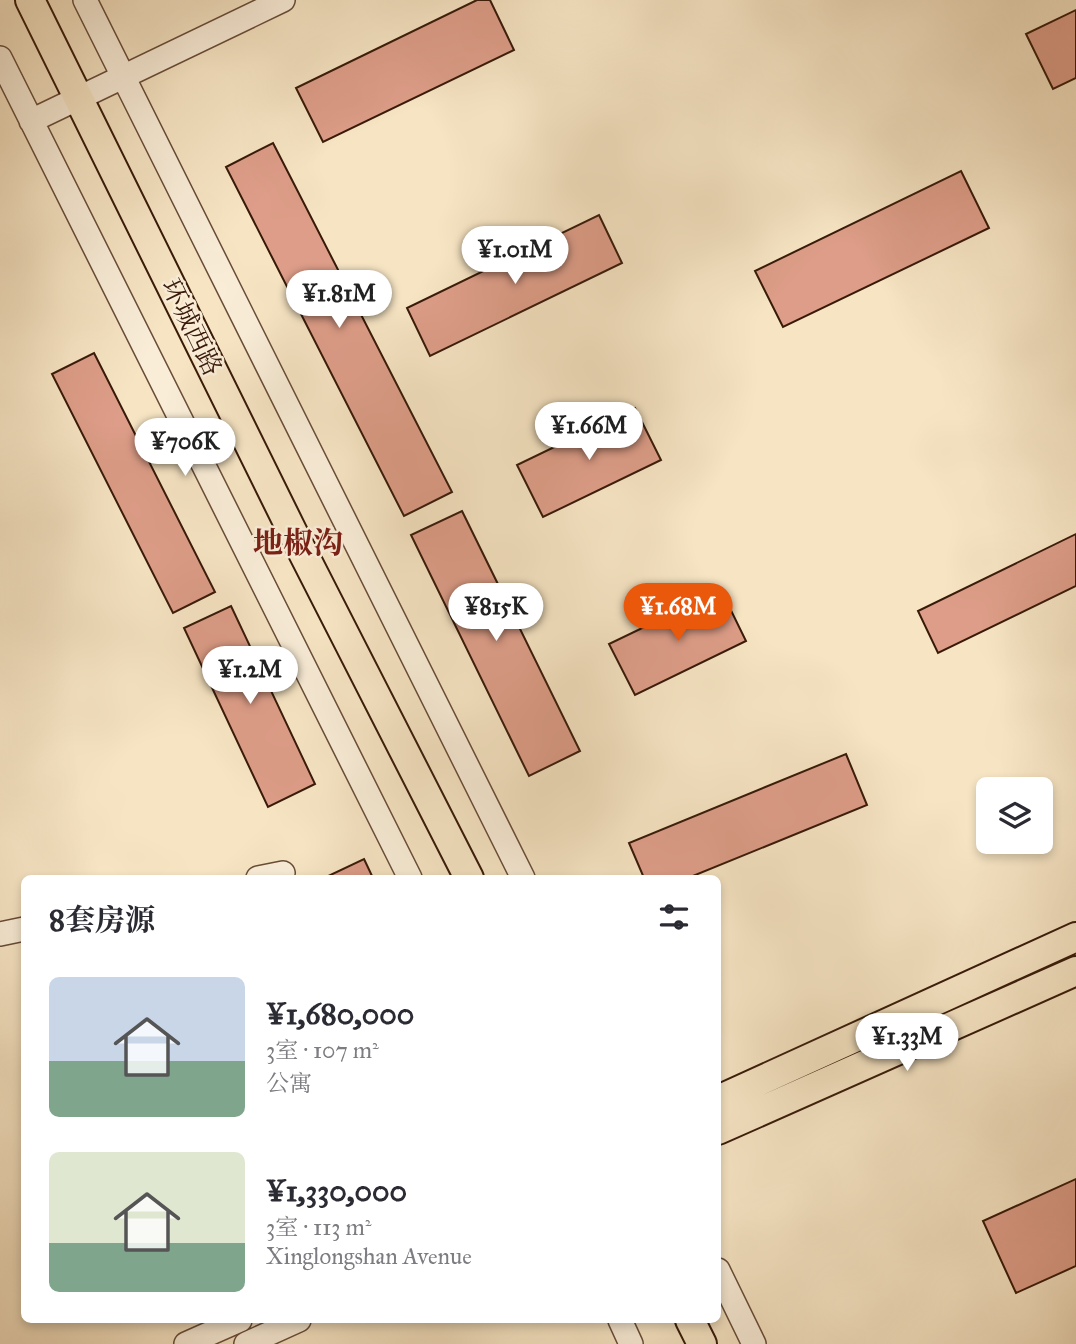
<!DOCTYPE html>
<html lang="zh">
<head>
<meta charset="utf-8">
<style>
	:root { --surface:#fff; --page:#f7f7f7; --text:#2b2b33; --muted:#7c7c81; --accent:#ea580c }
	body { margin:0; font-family:"IM FELL Great Primer","Noto Serif SC",serif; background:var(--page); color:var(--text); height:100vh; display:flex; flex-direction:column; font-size:26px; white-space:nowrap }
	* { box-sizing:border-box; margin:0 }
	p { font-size:23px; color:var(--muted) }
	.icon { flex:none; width:38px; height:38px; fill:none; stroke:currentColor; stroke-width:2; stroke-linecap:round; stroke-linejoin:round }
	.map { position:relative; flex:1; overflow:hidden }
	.drawer { position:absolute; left:21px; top:875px; width:700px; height:448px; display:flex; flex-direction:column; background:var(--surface); border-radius:10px; box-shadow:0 4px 10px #0003 }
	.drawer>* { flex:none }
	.tools { position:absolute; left:976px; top:777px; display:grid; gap:14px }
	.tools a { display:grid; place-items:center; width:77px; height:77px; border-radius:10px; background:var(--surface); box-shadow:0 4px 10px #0003; font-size:35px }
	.price { position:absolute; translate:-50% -60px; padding:0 16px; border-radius:24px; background:#fff; color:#222; font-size:23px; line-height:46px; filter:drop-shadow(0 2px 4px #0008) }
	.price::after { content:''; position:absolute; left:50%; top:42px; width:21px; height:16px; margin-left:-10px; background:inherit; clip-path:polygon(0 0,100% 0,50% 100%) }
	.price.active { background:var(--accent); color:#fff }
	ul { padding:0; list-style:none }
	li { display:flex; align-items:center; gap:21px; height:175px; padding:0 28px }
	li span { display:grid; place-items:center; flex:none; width:196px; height:140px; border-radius:10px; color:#555 }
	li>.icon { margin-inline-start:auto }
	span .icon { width:84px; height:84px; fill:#fffc; stroke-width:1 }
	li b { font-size:30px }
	h2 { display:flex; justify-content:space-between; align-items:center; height:84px; padding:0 28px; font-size:30px }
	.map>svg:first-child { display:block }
	.building { fill:#dd9d88; stroke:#381a09; stroke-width:2 }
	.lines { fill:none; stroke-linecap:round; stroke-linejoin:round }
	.minor-casing { stroke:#684c38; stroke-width:26 }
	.major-casing { stroke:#381a09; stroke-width:32 }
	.minor { stroke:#f9edd8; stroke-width:23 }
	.major { stroke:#f6e4c3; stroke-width:28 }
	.labels { text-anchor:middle; stroke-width:5; stroke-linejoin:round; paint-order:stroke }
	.street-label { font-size:26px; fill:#381a09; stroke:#f9edd8 }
	.quarter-label { font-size:30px; font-weight:bold; fill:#7a1f14; stroke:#f9edd8 }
</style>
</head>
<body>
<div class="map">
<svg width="1076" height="1344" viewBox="0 0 1076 1344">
	<rect width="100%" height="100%" fill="#f6e4c3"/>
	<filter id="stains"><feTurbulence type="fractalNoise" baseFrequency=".00286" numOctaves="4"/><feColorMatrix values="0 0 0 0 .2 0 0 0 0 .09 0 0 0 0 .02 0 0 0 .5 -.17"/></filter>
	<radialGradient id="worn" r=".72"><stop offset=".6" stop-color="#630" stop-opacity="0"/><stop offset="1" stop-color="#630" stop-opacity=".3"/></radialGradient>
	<path class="building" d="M477,0H490L514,50L323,142L296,88Z
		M1076,10V78L1053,89L1026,34Z
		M273,143L452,492L404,516L226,167Z
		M961,171L989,228L783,327L755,271Z
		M599,215L622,263L430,356L407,308Z
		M94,353L215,592L173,613L52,374Z
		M635,408L661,460L543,517L517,465Z
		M462,511L580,751L529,776L411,535Z
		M1076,534V586L938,653L918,611Z
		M721,590L746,641L635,695L609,644Z
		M231,606L315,784L268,807L184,628Z
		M846,754L867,805L688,878H644L629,843Z
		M364,859L373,878H327L326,877Z
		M1076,1179V1266L1016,1293L983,1221Z"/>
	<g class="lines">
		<g class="minor-casing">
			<path id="minor" d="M85,0L523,878
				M0,58L410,878
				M31,121L283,0
				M258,878L283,873
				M0,934L24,929
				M718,1270L754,1344
				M620,1320L631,1344
				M186,1344L240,1320
				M246,1344L299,1320"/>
		</g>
		<g class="major-casing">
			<path id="major" d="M30,0L298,543L469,878
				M718,1100L1076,937
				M718,1130L1076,971
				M690,1320L702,1344"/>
		</g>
		<use href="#minor" class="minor"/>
		<use href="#major" class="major"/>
	</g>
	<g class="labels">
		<g class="street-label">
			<text transform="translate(192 327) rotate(64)" y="9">环城西路</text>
		</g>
		<g class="quarter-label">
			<text x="298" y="553">地椒沟</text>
		</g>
	</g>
	<rect width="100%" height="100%" filter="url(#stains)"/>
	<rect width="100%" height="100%" fill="url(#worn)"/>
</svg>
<div class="tools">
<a><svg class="icon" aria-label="layers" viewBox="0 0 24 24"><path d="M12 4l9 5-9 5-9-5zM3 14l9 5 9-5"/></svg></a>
</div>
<b class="price" style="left:515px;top:286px">¥1.01M</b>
<b class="price" style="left:339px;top:330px">¥1.81M</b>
<b class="price" style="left:589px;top:462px">¥1.66M</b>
<b class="price" style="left:185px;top:478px">¥706K</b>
<b class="price" style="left:496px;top:643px">¥815K</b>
<b class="price active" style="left:678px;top:643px">¥1.68M</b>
<b class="price" style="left:250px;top:706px">¥1.2M</b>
<b class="price" style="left:907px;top:1073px">¥1.33M</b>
<section class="drawer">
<h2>8套房源<svg class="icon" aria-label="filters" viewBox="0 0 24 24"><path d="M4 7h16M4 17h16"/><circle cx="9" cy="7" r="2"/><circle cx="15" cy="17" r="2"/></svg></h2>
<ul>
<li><span style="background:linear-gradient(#c9d6e8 60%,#7fa58c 0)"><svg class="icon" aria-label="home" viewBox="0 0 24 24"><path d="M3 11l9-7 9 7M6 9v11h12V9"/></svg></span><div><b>¥1,680,000</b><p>3室 · 107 m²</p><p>公寓</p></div></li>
<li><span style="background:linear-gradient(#dfe7d0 65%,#7fa58c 0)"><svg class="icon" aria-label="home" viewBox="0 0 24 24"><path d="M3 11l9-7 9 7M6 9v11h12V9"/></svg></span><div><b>¥1,330,000</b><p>3室 · 113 m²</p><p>Xinglongshan Avenue</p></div></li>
</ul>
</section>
</div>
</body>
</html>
